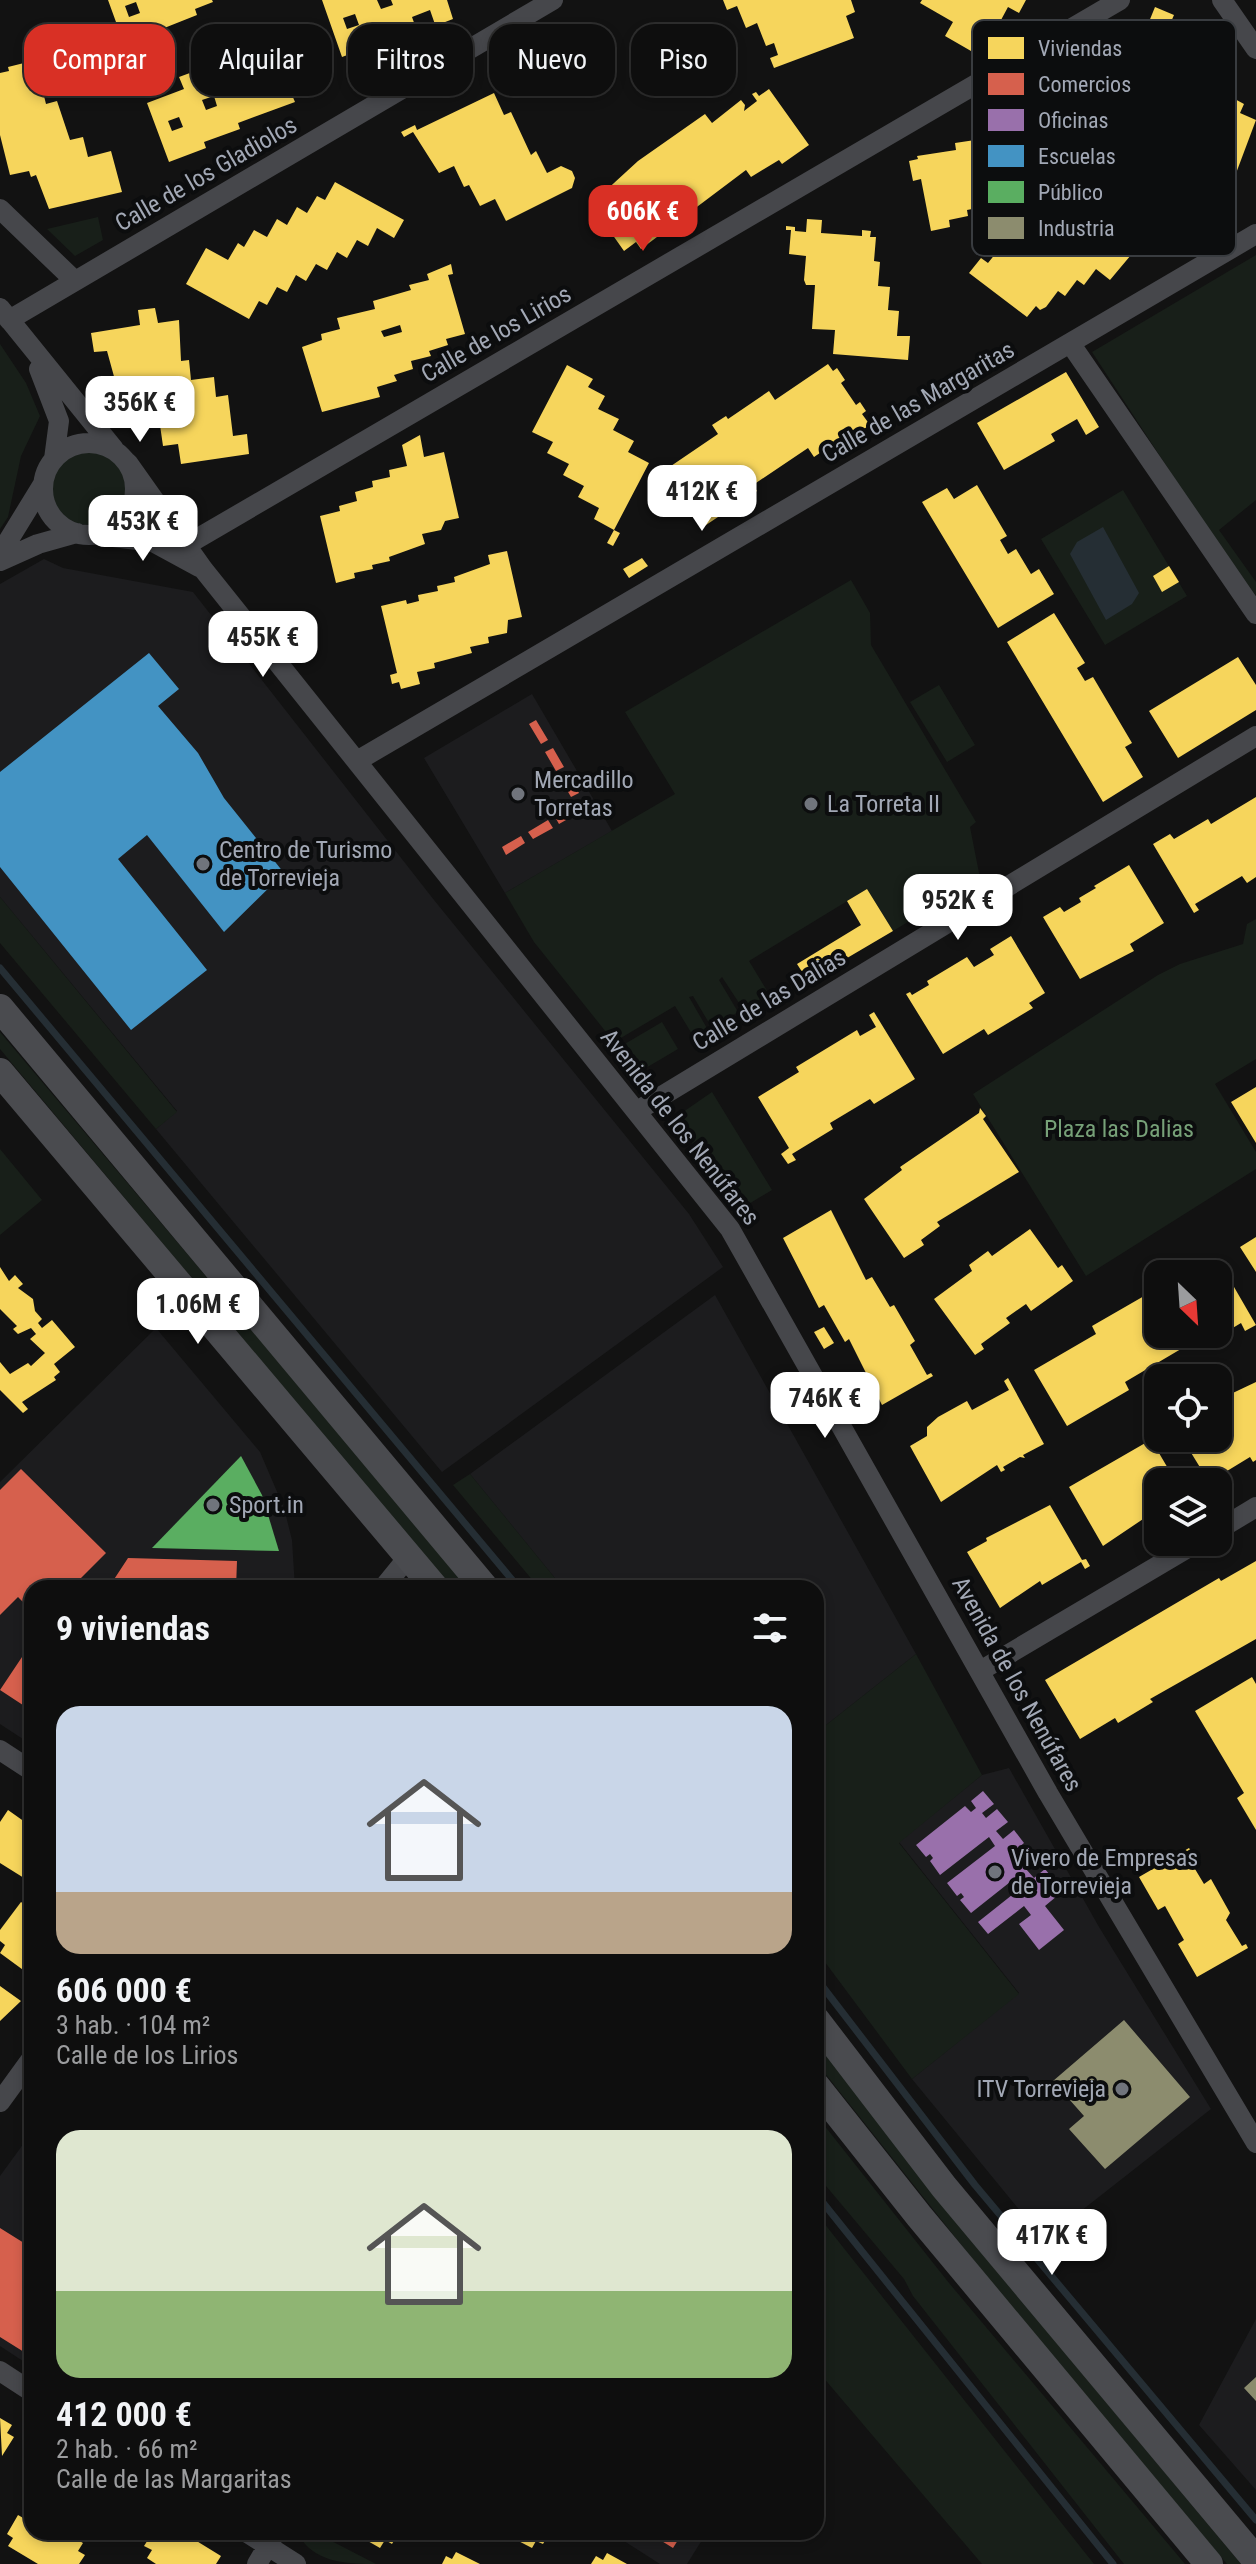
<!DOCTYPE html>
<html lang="es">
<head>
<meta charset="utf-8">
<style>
	:root { --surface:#0e0e0e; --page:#1c1c1c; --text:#f1f3f6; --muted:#9b9c9e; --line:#2e2e2e; --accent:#d93025 }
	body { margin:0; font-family:"Roboto Condensed",sans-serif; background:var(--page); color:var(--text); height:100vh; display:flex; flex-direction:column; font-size:30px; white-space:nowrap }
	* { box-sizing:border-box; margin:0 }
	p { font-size:26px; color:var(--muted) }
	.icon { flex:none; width:44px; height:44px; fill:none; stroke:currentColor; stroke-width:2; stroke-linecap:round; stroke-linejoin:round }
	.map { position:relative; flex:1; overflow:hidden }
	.drawer { position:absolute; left:24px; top:1580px; width:800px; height:960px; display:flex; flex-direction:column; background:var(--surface); border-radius:24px; box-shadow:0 4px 12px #0003,0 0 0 2px var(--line) }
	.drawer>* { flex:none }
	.guide { position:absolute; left:24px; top:24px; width:800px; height:72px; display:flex; gap:16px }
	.needle { width:52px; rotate:155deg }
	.fabs { position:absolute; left:1144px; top:1260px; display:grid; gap:16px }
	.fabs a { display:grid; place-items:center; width:88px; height:88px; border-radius:16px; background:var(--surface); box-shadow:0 4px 12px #0003,0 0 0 2px var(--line); font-size:40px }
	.price { position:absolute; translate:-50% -68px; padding:0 18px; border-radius:16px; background:#fff; color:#222; font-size:26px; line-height:52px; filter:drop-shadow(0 2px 4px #0008) }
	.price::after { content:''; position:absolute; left:50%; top:48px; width:24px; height:18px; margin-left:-12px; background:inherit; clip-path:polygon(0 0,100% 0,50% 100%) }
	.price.current { background:var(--accent); color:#fff }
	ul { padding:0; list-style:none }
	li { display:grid; align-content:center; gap:16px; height:424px; padding:0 32px }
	li span { display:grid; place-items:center; height:248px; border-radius:24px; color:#555 }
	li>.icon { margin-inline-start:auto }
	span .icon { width:144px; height:144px; fill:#fffc; stroke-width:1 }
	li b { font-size:34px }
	h2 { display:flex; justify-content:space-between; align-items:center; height:96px; padding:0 32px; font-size:34px }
	.tag { padding:0 28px; border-radius:24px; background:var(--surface); box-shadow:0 4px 12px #0003,0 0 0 2px var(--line); font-size:28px; line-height:72px }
	.tag.current { background:var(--accent); color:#fff }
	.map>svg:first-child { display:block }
	.built { fill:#1c1c1e }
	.green { fill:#181f19 }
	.water { fill:#252e34 }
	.homes { fill:#f6d55c; fill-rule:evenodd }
	.shops { fill:#d6604d }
	.offices { fill:#9970ab }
	.schools { fill:#4393c3 }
	.public { fill:#5aae61 }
	.industry { fill:#8c8c6e }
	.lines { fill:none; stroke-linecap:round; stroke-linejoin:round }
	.stream { stroke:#252e34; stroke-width:7 }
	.street { stroke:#46474b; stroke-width:20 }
	.secondary { stroke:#4a4b4f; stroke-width:28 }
	.poi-dot { fill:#70747c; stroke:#0c0d0e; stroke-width:3 }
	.labels { text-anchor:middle; stroke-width:8; stroke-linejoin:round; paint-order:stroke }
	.street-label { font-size:24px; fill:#a2a8b5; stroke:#0c0d0e }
	.poi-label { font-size:24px; fill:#a2a8b5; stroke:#0c0d0e; text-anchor:start }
	.park-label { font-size:24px; fill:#77a178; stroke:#0c0d0e }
	.key { fill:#0c0d0e; stroke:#393c40; stroke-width:2 }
	.key-label { font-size:22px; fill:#a2a8b5 }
</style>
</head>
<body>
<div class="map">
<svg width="1256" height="2564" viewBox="0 0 1256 2564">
	<rect width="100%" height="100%" fill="#121212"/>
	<path class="built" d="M44,559L63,568L193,592L434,900L689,1214L723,1267L442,1472L156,1129L177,1111L0,897V584Z
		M532,694L612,831L505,893L424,758Z
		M715,1295L916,1654L816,1733V1588H563L470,1474Z
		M156,1328L260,1452L284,1508L292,1540L295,1588H32V1745L0,1724V1482Z
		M1009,1768L1099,1927L1211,2109L1044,2240L912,2079L1019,1993L899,1842L982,1775Z
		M32,2132V2367L0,2346V2176Z
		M1256,2319V2490L1199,2425Z
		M610,2532H707L687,2564H660Z"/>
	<path class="green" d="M98,217L103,240L75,256L47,229Z
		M1256,255V500L1219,530L1256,582V596L1205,525L1092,352Z
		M0,344L26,383L40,416L21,456L8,517L0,529Z
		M52 488a37 37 0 1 1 74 0a37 37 0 1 1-74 0Z
		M1123,490L1187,596L1105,645L1041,539Z
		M851,580L870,613L871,645L976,822L970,827L980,878L893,931L867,889L749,961L769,994L743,1009L722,977L719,980L738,1012L712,1028L693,996L689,997L708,1030L695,1039L675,1006L614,1042L534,942L505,893L675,794L625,712Z
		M939,685L975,745L947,762L910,702Z
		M0,897L177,1112L156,1129L0,943Z
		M1256,919V1059L1215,1084L1256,1152V1169L1086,1276L973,1094L1158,975L1180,964L1243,944L1247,924Z
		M662,1022L678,1049L639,1072L623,1045Z
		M0,1032L469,1588H451L0,1049Z
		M712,1092L772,1190L747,1205H740L673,1119Z
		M0,1149L42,1200L0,1235Z
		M470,1474L563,1588H539L453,1485Z
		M916,1654L982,1775L899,1843L1019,1994L912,2079L816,1950V1733Z
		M816,2043L940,2202L1241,2564H1227L1044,2349L816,2062Z
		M816,2115L949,2283L1185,2564H1124L913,2296L904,2279L816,2174Z
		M816,2213L1094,2564H982L816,2369Z
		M297,2532H314L376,2564C347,2564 312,2563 297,2532Z"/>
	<path class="water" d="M1103,527L1139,593L1132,604L1106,620L1070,554L1077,542Z"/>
	<path class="homes" d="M108,0H212L213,2L195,9L197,15L124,44ZM136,2L140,13L129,17L125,6Z
		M322,0H377L381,9L393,5L391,0H447L453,19L440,24L443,31L438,33L430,10L412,17L417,31L399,38L396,29L377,36L380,43L342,57ZM355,14L359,25L347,29L343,18Z
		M723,0H851L855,12L846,16L854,38L774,68L770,58L778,55L774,43L766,46L757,23L746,28L737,6L727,10Z
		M922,0H1026L1019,13L1008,7L1001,20L1005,23L993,44L979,36L971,51L945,36L953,22L920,3Z
		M1155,7L1174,15L1167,31L1186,39L1185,51L1200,57L1195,68L1214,75L1209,85L1244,104L1240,113L1256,120L1229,192L1216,187L1214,191L1209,189L1211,184L1193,176L1200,159L1182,151L1184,146L1166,139L1172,122L1154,115L1158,107L1139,99L1142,92L1123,84L1132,63L1120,58L1115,71L1100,65L1111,39L1147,52L1151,43L1142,39Z
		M287,29L309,89L292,95L295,102L238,123L240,129L204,142L206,148L169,162L147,103L184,89L179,77L252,50L248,38ZM282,56L286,66L274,71L271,61ZM248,76L252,87L241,91L237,80ZM214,96L217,106L206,110L202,100ZM179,117L183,127L172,131L168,121Z
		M28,62L33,86L41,84L46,104L57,101L70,140L83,137L88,157L111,151L122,192L49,209L36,175L31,177L29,171L10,175L0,135V73L9,71L8,67Z
		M1076,74L1080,96L1069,98L1079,151L1059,155L1060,162L1040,165L1043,178L1004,187L1006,195L985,199L987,206L967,210L968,216L949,220L950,227L931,231L921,179L913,181L909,161L918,159L917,156L956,150L955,143L975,140L973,132L994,128L992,121L1011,118L1010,110L1030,107L1028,99L1067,88L1065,76Z
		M769,89L809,145L782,164L779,160L751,177L746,170L641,249L636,242L624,251L612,234L624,226L619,219L608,227L603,221L606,219L597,206L602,194L638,161L705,114L712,123L741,100L745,105L744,111L757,101L752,94L756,92L759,96Z
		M494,93L504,115L511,112L531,155L536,151L547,173L561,166L572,171L575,178L572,188L506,221L495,199L480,206L469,185L464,187L454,166L439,173L413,132L404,137L401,132L415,125L417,130Z
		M335,182L404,220L394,238L377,228L368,246L357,240L347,258L337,252L327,270L316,264L306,281L296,275L287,292L277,287L267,305L259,301L249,319L186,284L206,248L228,260L238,243L244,247L254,230L267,237L277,219L287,225L297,207L307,213L317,196L325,200Z
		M1121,188L1179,231L1176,236L1170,232L1162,244L1154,238L1142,254L1136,249L1110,280L1096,269L1084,285L1077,280L1065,296L1058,291L1046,307L1040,310L1036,306L1027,317L969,273L981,258L988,263L1000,248L1007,253L1019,237L1031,246L1043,229L1051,235L1063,219L1070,225L1097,195L1108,204Z
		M807,219L822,220L821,233L862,236V230L871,231L870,237H876L874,261L880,262L878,286L890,287L888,310L899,311L897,336H910L908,360L833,354L835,330L812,329L815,285H806L804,280L806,256L789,254L791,230H786V226L795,227V231L806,232Z
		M451,264L453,274L448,275L465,334L446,339L448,345L429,351L431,356L411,361L413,369L394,375L397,381L377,387L380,397L322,412L302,347L322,340L321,334L340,329L337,318L375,309L373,301L411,290L409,285L429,280L427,274ZM400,325L402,332L384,337L381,331Z
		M155,308L158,323L179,320L181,361L189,360L191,380L214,377L216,397L228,395L233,436L247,434L249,454L181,464L178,444L163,446L160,425L151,426L148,406L138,408L135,388L118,391L107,351L94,352L91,333L140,325L138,310Z
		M828,364L833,371L837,368L845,380L841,383L856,405L860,402L866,411L862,414L870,425L856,434L854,430L814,457L808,448L753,485L757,491L703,527L663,467L668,468L718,434L712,425L726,416L728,419L769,391L775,400Z
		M567,365L593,379L588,387L605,396L598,409L619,419L613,430L634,441L628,452L649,463L614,530L620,533L613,546L607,543L614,530L594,519L599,508L578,497L584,486L563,475L569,464L547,453L553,442L532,432Z
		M1066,372L1099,427L1086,435L1077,419L1051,434L1055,441L1004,470L977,423Z
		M420,435L424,457L444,452L459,518L445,521L441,530L422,534L425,544L389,557L390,561L372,565L373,569L354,573L355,578L336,583L320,516L340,511L339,506L357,501L355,492L373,487L372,481L390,477L389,470L407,466L402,445Z
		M977,485L1007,536L1000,540L1008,554L1016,549L1031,574L1039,569L1054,594L998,628L922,502L947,488L954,499Z
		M507,551L522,617L508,620L507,633L488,637L489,643L470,647L472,653L434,663L435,668L417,672L420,684L401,689L399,682L392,684L390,675L397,673L381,606L406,600L407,604L419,601L418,595L438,591L437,586L455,582L454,577L490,564L488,555Z
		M642,558L648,566L629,578L623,569Z
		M1169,566L1179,582L1162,592L1153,576Z
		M1054,613L1085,663L1077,668L1085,681L1093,677L1132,743L1125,747L1143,777L1103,802L1007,642Z
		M1238,657L1256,685V710L1178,758L1149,711Z
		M1256,797V877L1247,883L1242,876L1195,904L1199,910L1194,913L1153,844L1170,834L1174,839L1208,819L1211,824Z
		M1129,865L1164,923L1130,944L1134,951L1080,979L1043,917L1060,907L1064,912L1081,902L1079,898L1096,888L1094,886Z
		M867,889L893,931L808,981L797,964L861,925L847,901Z
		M1011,936L1045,993L1029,1003L1033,1008L988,1035L984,1029L943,1054L906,994L910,992L912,995L929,985L927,981L967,957L974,967L994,955L990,949Z
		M874,1012L915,1079L874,1104L870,1099L830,1123L833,1129L792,1154L796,1160L788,1164L781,1154L789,1148L758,1097L799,1072L796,1067L857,1030L860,1036L876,1027L869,1015Z
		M1256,1087V1143L1231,1102Z
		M980,1108L986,1116L983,1119L1019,1172L937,1222L940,1226L921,1240L924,1245L904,1258L864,1199L902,1170L900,1167L979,1113Z
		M831,1210L866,1280L872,1277L890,1307L894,1305L915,1341L910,1345L927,1375L931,1373L933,1376L882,1405L849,1339L845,1342L824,1305L819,1308L783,1238Z
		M1030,1229L1058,1268L1062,1265L1073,1281L1031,1311L1026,1304L1006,1318L1010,1323L981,1344L984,1349L975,1355L934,1299L972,1271L969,1265L988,1251L992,1256Z
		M1256,1237V1272L1240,1247Z
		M1219,1261L1256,1325L1245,1331L1241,1323L1211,1341L1209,1337L1188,1349L1186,1346L1125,1382L1129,1390L1067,1426L1034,1370L1096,1334L1092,1326L1158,1288V1334H1218V1274H1196Z
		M0,1267L9,1281L15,1275L23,1284L18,1288L33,1299L35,1311L42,1319L38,1323L42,1328L52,1320L75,1347L54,1364L60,1372L54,1377L56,1380L22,1402L28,1409L23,1413L0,1390V1362L10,1374L28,1363L31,1366L45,1353L30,1339L36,1334L31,1328L18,1334L13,1329L17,1326L0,1309Z
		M824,1327L834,1343L824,1349L814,1332Z
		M1008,1378L1044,1444L1023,1455L1025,1458L1020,1457L1003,1467L1005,1470L1001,1472L997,1465L941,1502L910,1446L927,1436V1427L938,1417L967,1401L972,1410L1009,1390L1004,1381Z
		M1256,1382V1460L1253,1462L1250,1457L1209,1482L1182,1438H1218V1400Z
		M1149,1436L1176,1482H1158V1509L1103,1546L1069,1487L1147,1442L1145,1438Z
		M1050,1505L1082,1560L1086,1559L1090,1566L1085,1569L1081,1562L1042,1585L1040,1581L1000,1608L967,1552L987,1541L986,1538Z
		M1256,1561V1639L1150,1699L1153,1702L1118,1723L1115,1718L1080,1739L1045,1680L1219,1578L1221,1581Z
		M1252,1677L1256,1684V1830L1237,1798L1244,1793L1195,1711Z
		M8,1810L32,1827V1865L24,1878L0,1863V1822Z
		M1189,1848L1191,1851L1186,1854L1204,1884L1211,1879L1230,1913L1226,1920L1242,1946L1246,1944L1248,1948L1197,1977L1178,1944L1184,1940L1175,1924L1165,1906L1158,1910L1139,1877Z
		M21,1902L32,1910L30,1975L0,1953L5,1945L0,1941V1930Z
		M0,1986L21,2001L0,2021Z
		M0,2418L12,2425L7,2433L14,2437L2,2456Z
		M30,2511L32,2532H64L83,2543L78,2551L85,2555L79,2564H38L8,2546L13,2538L7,2534L18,2515L25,2519Z
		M153,2532H182L221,2556L216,2564H156L147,2558L152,2550L144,2546Z
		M352,2532H399L392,2544L385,2540L380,2548Z
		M501,2532H550L543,2544L536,2541L532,2548Z
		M456,2552L480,2564H442L446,2556L452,2559Z
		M607,2553L627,2564H591L596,2556L603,2560Z"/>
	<path class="shops" d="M536,720L548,740L541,744L529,724Z
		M553,748L564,767L556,771L545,752Z
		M568,774L579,793L571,797L560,778Z
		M576,804L580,812L559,824L555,817Z
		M548,820L553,828L533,839L528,832Z
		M521,836L525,843L506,855L502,847Z
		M21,1469L106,1553L71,1588H32V1611L18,1597L0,1615V1490Z
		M128,1558L237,1561L236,1588L109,1587Z
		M32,1642V1711L0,1690Z
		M0,2228L32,2248V2357L0,2337Z
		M647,2532H683L673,2548Z"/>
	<path class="offices" d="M983,1791L994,1804L982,1813L986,1818L997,1809L1008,1822L996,1831L1003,1839L1014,1830L1024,1843L1013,1852L1016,1857L1028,1847L1038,1860L1026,1869L1034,1878L1045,1869L1063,1891L1045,1906L1064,1930L1039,1950L1019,1924L1031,1915L1024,1906L988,1934L978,1922L1026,1884L1019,1875L971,1913L960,1900L964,1897L961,1893L957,1896L947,1883L995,1846L989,1837L940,1875L930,1861L933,1858L930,1854L926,1857L916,1845L965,1806L971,1812L976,1808L971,1801Z"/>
	<path class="schools" d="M149,653L179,689L158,706L198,753L224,798L284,873L224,932L147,835L118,859L207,970L131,1030L0,867V772Z"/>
	<path class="public" d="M241,1456L262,1495L279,1551L152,1548Z"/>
	<path class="industry" d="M1124,2020L1190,2097L1105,2169L1069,2129L1084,2116L1053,2081Z
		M1256,2377V2401L1244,2388Z"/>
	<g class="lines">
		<path class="stream" d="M0,968L519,1588
			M816,1978L975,2185L1256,2520
			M816,2194L1113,2564"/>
		<path class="street" d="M1222,0L1256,49
			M0,209L75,281
			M0,308L114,449
			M9,320L553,0
			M1070,343L1256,614
			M39,369L59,421L54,459
			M43 489a46 46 0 1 1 92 0a46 46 0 1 1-92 0Z
			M128,463L203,569L730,1229L1048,1793L1256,2143
			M98,535L153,542L199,567
			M188,544L1120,0
			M0,554L43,484
			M0,561L38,544L77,533
			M357,761L1256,234
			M637,1111L1256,736
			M1218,1530L1256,1507
			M383,1588L409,1556
			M980,1671L1198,1542
			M0,1750L32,1771
			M0,2102L32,2058
			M0,2371L32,2392
			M246,2532L296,2564
			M257,2564L276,2532"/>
		<path class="secondary" d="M0,1008L485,1588
			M0,1072L435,1588
			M816,2020L944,2187L1256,2560
			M816,2086L919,2216L1209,2564"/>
	</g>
	<g class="poi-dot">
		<circle cx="518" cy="794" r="8"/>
		<circle cx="811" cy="804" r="8"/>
		<circle cx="203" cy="864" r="8"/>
		<circle cx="213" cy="1505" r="8"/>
		<circle cx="995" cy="1872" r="8"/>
		<circle cx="1122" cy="2089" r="8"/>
	</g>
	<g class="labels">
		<g class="street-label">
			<text transform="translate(206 174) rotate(-30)" y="8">Calle de los Gladiolos</text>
			<text transform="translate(496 334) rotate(-30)" y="8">Calle de los Lirios</text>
			<text transform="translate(918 402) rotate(-30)" y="8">Calle de las Margaritas</text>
			<text transform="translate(769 1000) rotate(-31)" y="8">Calle de las Dalias</text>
			<text transform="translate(680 1127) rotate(52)" y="8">Avenida de los Nenúfares</text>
			<text transform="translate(1017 1684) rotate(61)" y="8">Avenida de los Nenúfares</text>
		</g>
		<g class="poi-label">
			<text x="534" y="788">Mercadillo<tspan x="534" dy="28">Torretas</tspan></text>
			<text x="827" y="812">La Torreta II</text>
			<text x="219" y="858">Centro de Turismo<tspan x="219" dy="28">de Torrevieja</tspan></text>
			<text x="229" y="1513">Sport.in</text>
			<text x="1011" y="1866">Vivero de Empresas<tspan x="1011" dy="28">de Torrevieja</tspan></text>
			<text x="1106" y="2097" text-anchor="end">ITV Torrevieja</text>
		</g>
		<g class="park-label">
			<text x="1119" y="1137">Plaza las Dalias</text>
		</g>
	</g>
	<rect x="972" y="20" width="264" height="236" rx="12" class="key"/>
	<rect x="988" y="37" width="36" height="22" fill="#f6d55c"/>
	<rect x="988" y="73" width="36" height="22" fill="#d6604d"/>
	<rect x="988" y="109" width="36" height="22" fill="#9970ab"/>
	<rect x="988" y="145" width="36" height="22" fill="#4393c3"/>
	<rect x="988" y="181" width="36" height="22" fill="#5aae61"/>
	<rect x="988" y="217" width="36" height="22" fill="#8c8c6e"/>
	<g class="key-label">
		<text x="1038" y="56">Viviendas</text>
		<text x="1038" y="92">Comercios</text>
		<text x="1038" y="128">Oficinas</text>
		<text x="1038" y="164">Escuelas</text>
		<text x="1038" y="200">Público</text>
		<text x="1038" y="236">Industria</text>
	</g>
</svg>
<div class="fabs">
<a><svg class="needle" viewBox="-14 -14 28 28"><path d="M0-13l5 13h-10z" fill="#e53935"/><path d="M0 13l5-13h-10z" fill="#9b9c9e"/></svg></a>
<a><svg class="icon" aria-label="locate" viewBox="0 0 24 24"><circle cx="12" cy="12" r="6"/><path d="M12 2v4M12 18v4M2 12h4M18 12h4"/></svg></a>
<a><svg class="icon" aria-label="layers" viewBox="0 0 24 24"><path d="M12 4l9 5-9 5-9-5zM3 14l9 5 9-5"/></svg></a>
</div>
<b class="price current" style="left:643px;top:253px">606K €</b>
<b class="price" style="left:140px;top:444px">356K €</b>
<b class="price" style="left:702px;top:533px">412K €</b>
<b class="price" style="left:143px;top:563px">453K €</b>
<b class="price" style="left:263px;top:679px">455K €</b>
<b class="price" style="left:958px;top:942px">952K €</b>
<b class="price" style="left:198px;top:1346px">1.06M €</b>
<b class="price" style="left:825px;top:1440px">746K €</b>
<b class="price" style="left:1052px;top:2277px">417K €</b>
<div class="guide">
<a class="tag current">Comprar</a>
<a class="tag">Alquilar</a>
<a class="tag">Filtros</a>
<a class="tag">Nuevo</a>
<a class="tag">Piso</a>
</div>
<section class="drawer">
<h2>9 viviendas<svg class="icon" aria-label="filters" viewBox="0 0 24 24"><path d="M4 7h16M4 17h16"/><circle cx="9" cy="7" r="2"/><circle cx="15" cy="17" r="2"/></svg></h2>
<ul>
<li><span style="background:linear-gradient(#c9d6e8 75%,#b9a48a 0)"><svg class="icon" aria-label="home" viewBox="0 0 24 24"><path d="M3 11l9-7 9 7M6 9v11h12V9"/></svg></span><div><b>606 000 €</b><p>3 hab. · 104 m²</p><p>Calle de los Lirios</p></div></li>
<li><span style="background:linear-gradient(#dfe7d0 65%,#8fb573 0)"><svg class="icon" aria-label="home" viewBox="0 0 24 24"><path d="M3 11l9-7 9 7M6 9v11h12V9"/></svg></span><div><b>412 000 €</b><p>2 hab. · 66 m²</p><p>Calle de las Margaritas</p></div></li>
</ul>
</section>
</div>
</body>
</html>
